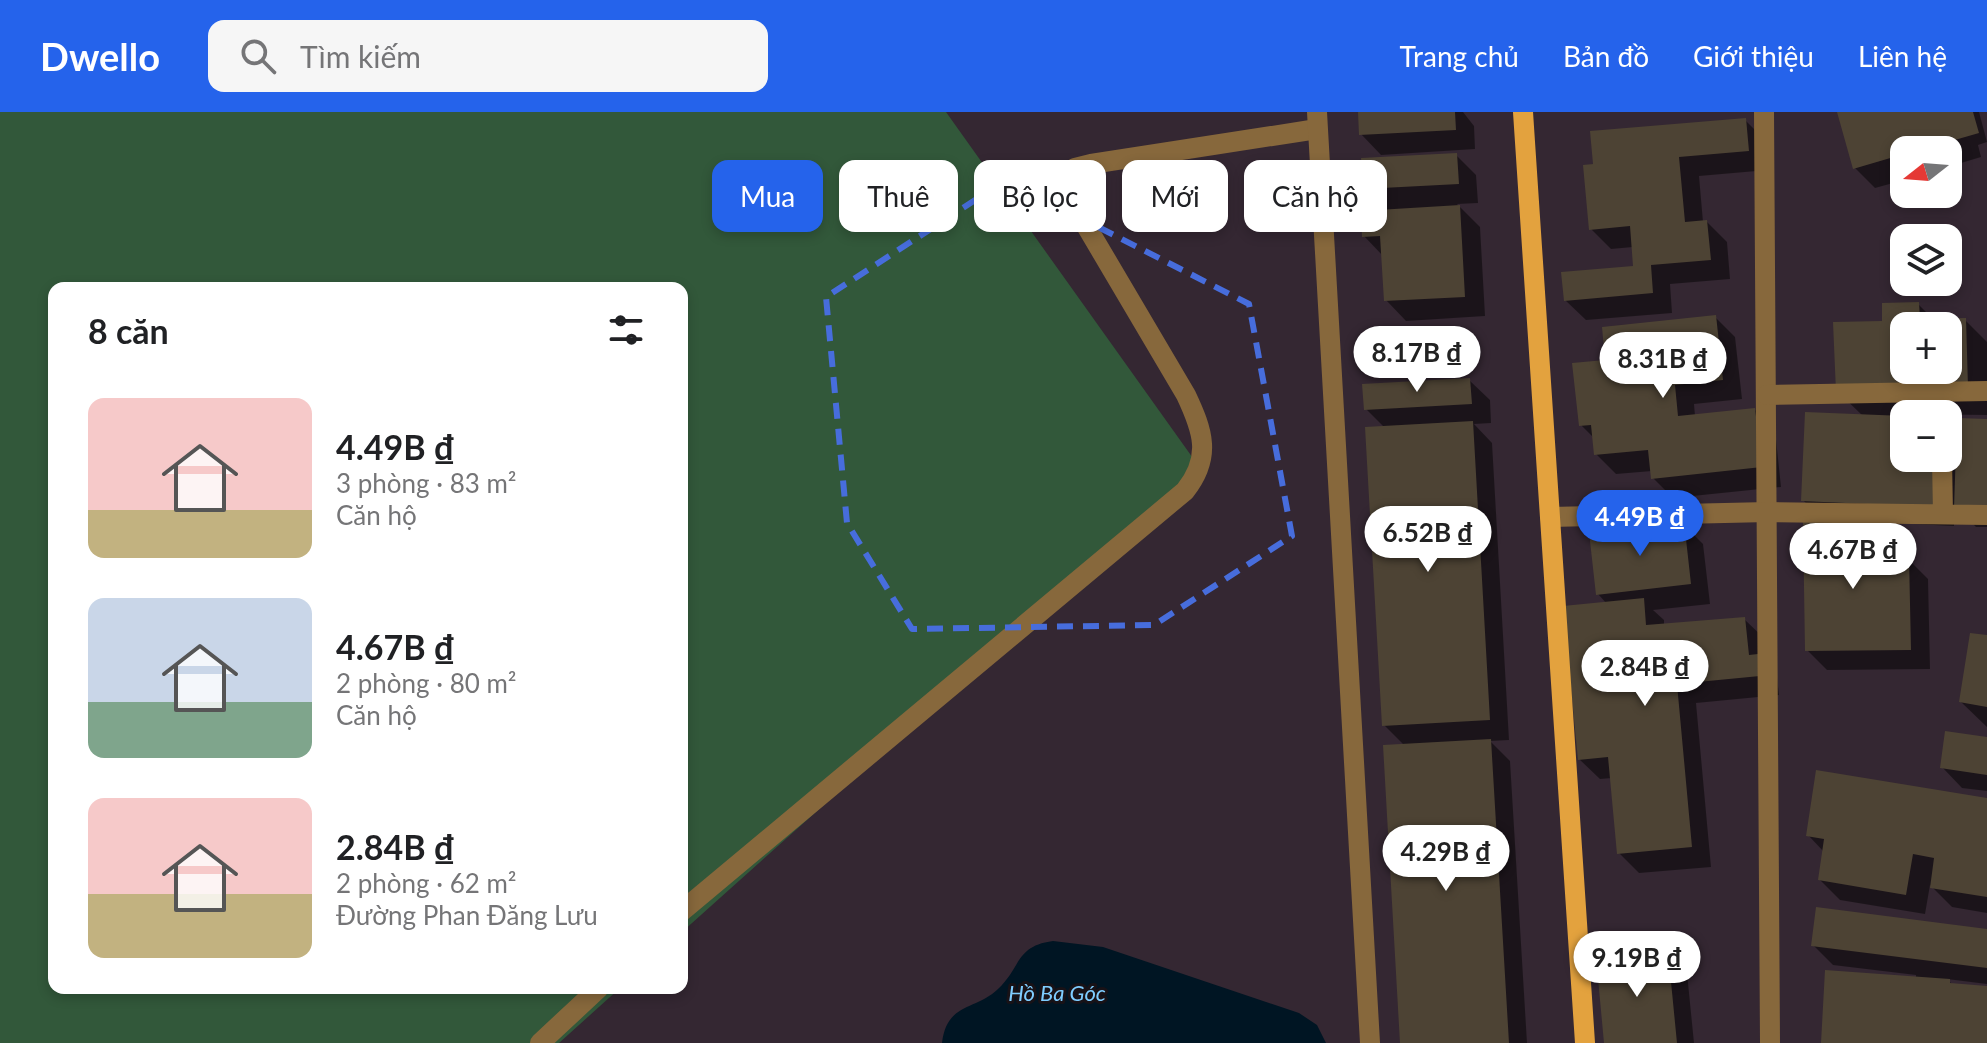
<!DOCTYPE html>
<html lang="vi">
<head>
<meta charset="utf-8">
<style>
	:root { --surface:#fff; --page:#f6f6f6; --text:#202124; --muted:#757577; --accent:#2563eb }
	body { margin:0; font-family:Lato,sans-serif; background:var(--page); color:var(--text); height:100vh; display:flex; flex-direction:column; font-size:30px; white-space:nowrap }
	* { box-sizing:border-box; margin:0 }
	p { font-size:26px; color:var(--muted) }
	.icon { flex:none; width:44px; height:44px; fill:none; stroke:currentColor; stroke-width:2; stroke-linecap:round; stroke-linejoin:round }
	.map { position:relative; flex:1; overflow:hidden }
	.drawer { position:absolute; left:48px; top:170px; width:640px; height:712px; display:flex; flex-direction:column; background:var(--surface); border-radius:16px; box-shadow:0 4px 12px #0003 }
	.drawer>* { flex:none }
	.banner { position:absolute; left:712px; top:48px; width:760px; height:72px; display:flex; gap:16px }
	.needle { width:52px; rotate:253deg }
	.fabs { position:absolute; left:1890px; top:24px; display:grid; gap:16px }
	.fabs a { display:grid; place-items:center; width:72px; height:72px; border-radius:16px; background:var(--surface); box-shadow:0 4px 12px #0003; font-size:40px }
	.price { position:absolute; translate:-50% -68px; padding:0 18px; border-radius:28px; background:#fff; color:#222; font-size:26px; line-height:52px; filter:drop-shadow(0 2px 4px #0008) }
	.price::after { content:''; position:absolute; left:50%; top:48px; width:24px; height:18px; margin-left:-12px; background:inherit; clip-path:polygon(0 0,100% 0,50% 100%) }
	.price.on { background:var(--accent); color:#fff }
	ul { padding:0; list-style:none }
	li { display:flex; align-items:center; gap:24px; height:200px; padding:0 40px }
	li span { display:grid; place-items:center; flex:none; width:224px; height:160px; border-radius:16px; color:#555 }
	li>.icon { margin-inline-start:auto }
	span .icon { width:96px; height:96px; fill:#fffc; stroke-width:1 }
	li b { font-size:34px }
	h2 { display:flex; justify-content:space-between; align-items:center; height:96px; padding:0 40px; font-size:34px }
	.tag { padding:0 28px; border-radius:16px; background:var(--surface); box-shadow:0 4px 12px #0003; font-size:28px; line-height:72px }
	.tag.on { background:var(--accent); color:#fff }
	header { display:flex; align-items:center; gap:48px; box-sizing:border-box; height:112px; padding:0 40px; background:var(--accent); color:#fff }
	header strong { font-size:38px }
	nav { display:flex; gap:44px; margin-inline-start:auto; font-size:28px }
	.search { width:560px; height:72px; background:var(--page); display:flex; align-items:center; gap:20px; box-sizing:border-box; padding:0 28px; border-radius:16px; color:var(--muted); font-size:30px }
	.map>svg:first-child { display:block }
	.green { fill:#32583a }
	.water { fill:#001523 }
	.shadow { fill:#0007; fill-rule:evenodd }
	.building { fill:#4d4334; fill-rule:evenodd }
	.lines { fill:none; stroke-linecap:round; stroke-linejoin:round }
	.service { stroke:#87683c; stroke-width:20 }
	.minor { stroke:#87683c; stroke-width:20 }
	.primary { stroke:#e3a23e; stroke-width:20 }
	.marked { fill:none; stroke:#476ddc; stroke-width:6; stroke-dasharray:16 10; stroke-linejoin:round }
	.labels { text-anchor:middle; stroke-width:6; stroke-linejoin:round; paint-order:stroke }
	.water-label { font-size:22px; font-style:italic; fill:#7fcdff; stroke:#181217 }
</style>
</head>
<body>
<header>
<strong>Dwello</strong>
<div class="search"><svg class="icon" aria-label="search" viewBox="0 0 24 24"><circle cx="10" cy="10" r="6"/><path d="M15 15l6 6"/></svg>Tìm kiếm</div>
<nav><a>Trang chủ</a><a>Bản đồ</a><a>Giới thiệu</a><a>Liên hệ</a></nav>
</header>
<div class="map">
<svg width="1987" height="931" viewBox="0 0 1987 931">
	<rect width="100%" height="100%" fill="#342732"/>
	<path class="green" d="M0,0H946L1200,356L682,820V176H54V876H620L559,931H0Z"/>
	<path class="water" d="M1053,829L1103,835L1299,901L1317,913L1326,931H942C947,890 975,899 998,877C1021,856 1015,834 1053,829Z"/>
	<path class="shadow" d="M1360,0H1463L1474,14L1475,37L1381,43L1361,22Z
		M1839,0H1979L1987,30L1978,33L1981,45L1961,51L1951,41L1948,42V38H1926L1950,31L1949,27L1904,38V68L1875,76L1855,56Z
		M1745,8L1765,28L1768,58L1699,64L1703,110H1707L1727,130L1730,167L1670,172L1672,201L1586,208L1565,188L1635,156L1633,135L1611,137L1591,117L1586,54Z
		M1456,43L1476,63L1478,91L1457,92L1480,115L1485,204L1406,209L1386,188L1383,144L1364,124L1388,99L1365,76Z
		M1918,192L1935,209L1965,208L1987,230V303L1904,302V346H1948V319L1958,329L1987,309V415H1976L1954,393V414L1873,410L1894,431L1895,447H1908L1928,467L1930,557L1827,558L1807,538L1826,412L1803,388L1863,304L1837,279L1884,211ZM1904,214H1948V258H1904Z
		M1715,205L1735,225L1742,287L1694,292L1695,304L1755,298L1775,318L1781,375L1673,386L1653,366L1652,359L1616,362L1596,342L1595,327L1581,313L1608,250Z
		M1469,268L1490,288L1491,311L1474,312L1492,331L1509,628L1490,629L1510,649L1527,931H1402L1404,633L1384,613L1385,316L1366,297Z
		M1683,412L1703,432L1710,492L1653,498L1664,508V514L1744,507L1765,527L1777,565L1779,583L1696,591L1711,755L1639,761L1619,741L1612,666L1600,667L1579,647L1607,492L1598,482Z
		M1987,525V615L1961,590Z
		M1987,627V679L1962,676L1942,655Z
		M1987,688V801L1952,795L1930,773L1925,802L1840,788L1820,768L1824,740L1808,723Z
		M1987,819V872L1947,867L1953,873L1987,876V931H1823L1916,867V863L1833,853L1813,833Z
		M1667,841L1687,861L1694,931H1607Z"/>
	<path class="building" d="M1358,0H1455L1456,18L1359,23Z
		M1837,0H1973L1979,21L1920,38H1904V42L1853,57Z
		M1746,6L1749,39L1679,45L1685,110L1707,108L1711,148L1651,153L1653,181L1564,189L1561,160L1633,154L1630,114L1589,118L1583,53L1593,52L1590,19Z
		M1457,41L1459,72L1363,77L1361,46Z
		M1460,93L1465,185L1384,189L1380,124L1362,125L1361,99Z
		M1919,190L1920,207L1966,206L1968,275L1836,280L1833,210L1882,209V191ZM1904,214H1948V258H1904Z
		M1716,203L1723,268L1675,273L1678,304L1755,296L1762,355L1651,367L1648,338L1594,343L1591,313L1579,314L1572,251L1605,248L1602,215Z
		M1470,266L1472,292L1364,298L1362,272Z
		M1805,300L1904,304V346H1936L1934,395L1801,389Z
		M1957,306L1987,307V397L1954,396Z
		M1473,309L1490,608L1382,614L1365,315Z
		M1684,409L1691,472L1596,483L1589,420Z
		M1875,409L1876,445H1909L1911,538L1805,539L1803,410Z
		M1644,486L1646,513L1745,505L1749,543L1758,542L1760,564L1677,572L1692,735L1617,742L1608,645L1578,648L1563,494Z
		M1970,521L1987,523V595L1959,590Z
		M1945,619L1987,625V663L1940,656Z
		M1491,627L1509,931H1400L1383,633Z
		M1816,658L1987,686V785L1930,776L1934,746L1913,742L1906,783L1818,768L1824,727L1806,724Z
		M1816,795L1987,817V856L1811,834Z
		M1668,839L1677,931H1604L1596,845Z
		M1825,858L1950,867V871L1987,874V931H1821Z"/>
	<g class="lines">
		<path class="service" d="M1764,0L1770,931
			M682,799L1185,379C1212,345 1203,319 1186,283L1065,78V67L1075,56L1091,52L1317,17
			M540,931L599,876"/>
		<path class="minor" d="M1317,0L1370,931
			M1941,280L1942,302
			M1767,283L1987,279
			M1942,346L1943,402
			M1550,405L1768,400L1987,403"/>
		<path class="primary" d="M1523,0L1585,931"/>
	</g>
	<path class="marked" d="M1006,68L1249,192L1292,424L1154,513L912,517L847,411L826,185Z"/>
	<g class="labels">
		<g class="water-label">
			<text x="1057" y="889">Hồ Ba Góc</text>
		</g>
	</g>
</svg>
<div class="fabs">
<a><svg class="needle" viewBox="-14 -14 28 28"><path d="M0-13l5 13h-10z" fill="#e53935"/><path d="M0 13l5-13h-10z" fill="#757577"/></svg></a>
<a><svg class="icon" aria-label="layers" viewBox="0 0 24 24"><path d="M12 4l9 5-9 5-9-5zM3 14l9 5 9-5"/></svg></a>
<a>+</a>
<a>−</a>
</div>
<b class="price" style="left:1417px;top:282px">8.17B ₫</b>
<b class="price" style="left:1663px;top:288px">8.31B ₫</b>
<b class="price on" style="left:1640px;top:446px">4.49B ₫</b>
<b class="price" style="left:1428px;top:462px">6.52B ₫</b>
<b class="price" style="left:1853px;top:479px">4.67B ₫</b>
<b class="price" style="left:1645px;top:596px">2.84B ₫</b>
<b class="price" style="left:1446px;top:781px">4.29B ₫</b>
<b class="price" style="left:1637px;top:887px">9.19B ₫</b>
<div class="banner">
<a class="tag on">Mua</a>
<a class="tag">Thuê</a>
<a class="tag">Bộ lọc</a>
<a class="tag">Mới</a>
<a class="tag">Căn hộ</a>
</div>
<section class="drawer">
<h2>8 căn<svg class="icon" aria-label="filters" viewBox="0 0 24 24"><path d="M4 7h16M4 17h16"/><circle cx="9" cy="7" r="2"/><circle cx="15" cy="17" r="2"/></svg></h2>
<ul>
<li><span style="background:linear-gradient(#f6c9c9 70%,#c2b280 0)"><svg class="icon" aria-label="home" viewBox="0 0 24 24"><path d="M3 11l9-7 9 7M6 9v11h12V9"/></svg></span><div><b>4.49B ₫</b><p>3 phòng · 83 m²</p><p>Căn hộ</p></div></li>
<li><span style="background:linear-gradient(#c9d6e8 65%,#7fa58c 0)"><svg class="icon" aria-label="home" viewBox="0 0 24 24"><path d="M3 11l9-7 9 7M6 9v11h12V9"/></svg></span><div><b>4.67B ₫</b><p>2 phòng · 80 m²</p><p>Căn hộ</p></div></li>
<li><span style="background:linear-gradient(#f6c9c9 60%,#c2b280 0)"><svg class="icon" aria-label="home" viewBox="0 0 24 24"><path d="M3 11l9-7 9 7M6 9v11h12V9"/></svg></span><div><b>2.84B ₫</b><p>2 phòng · 62 m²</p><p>Đường Phan Đăng Lưu</p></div></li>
</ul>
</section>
</div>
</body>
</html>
